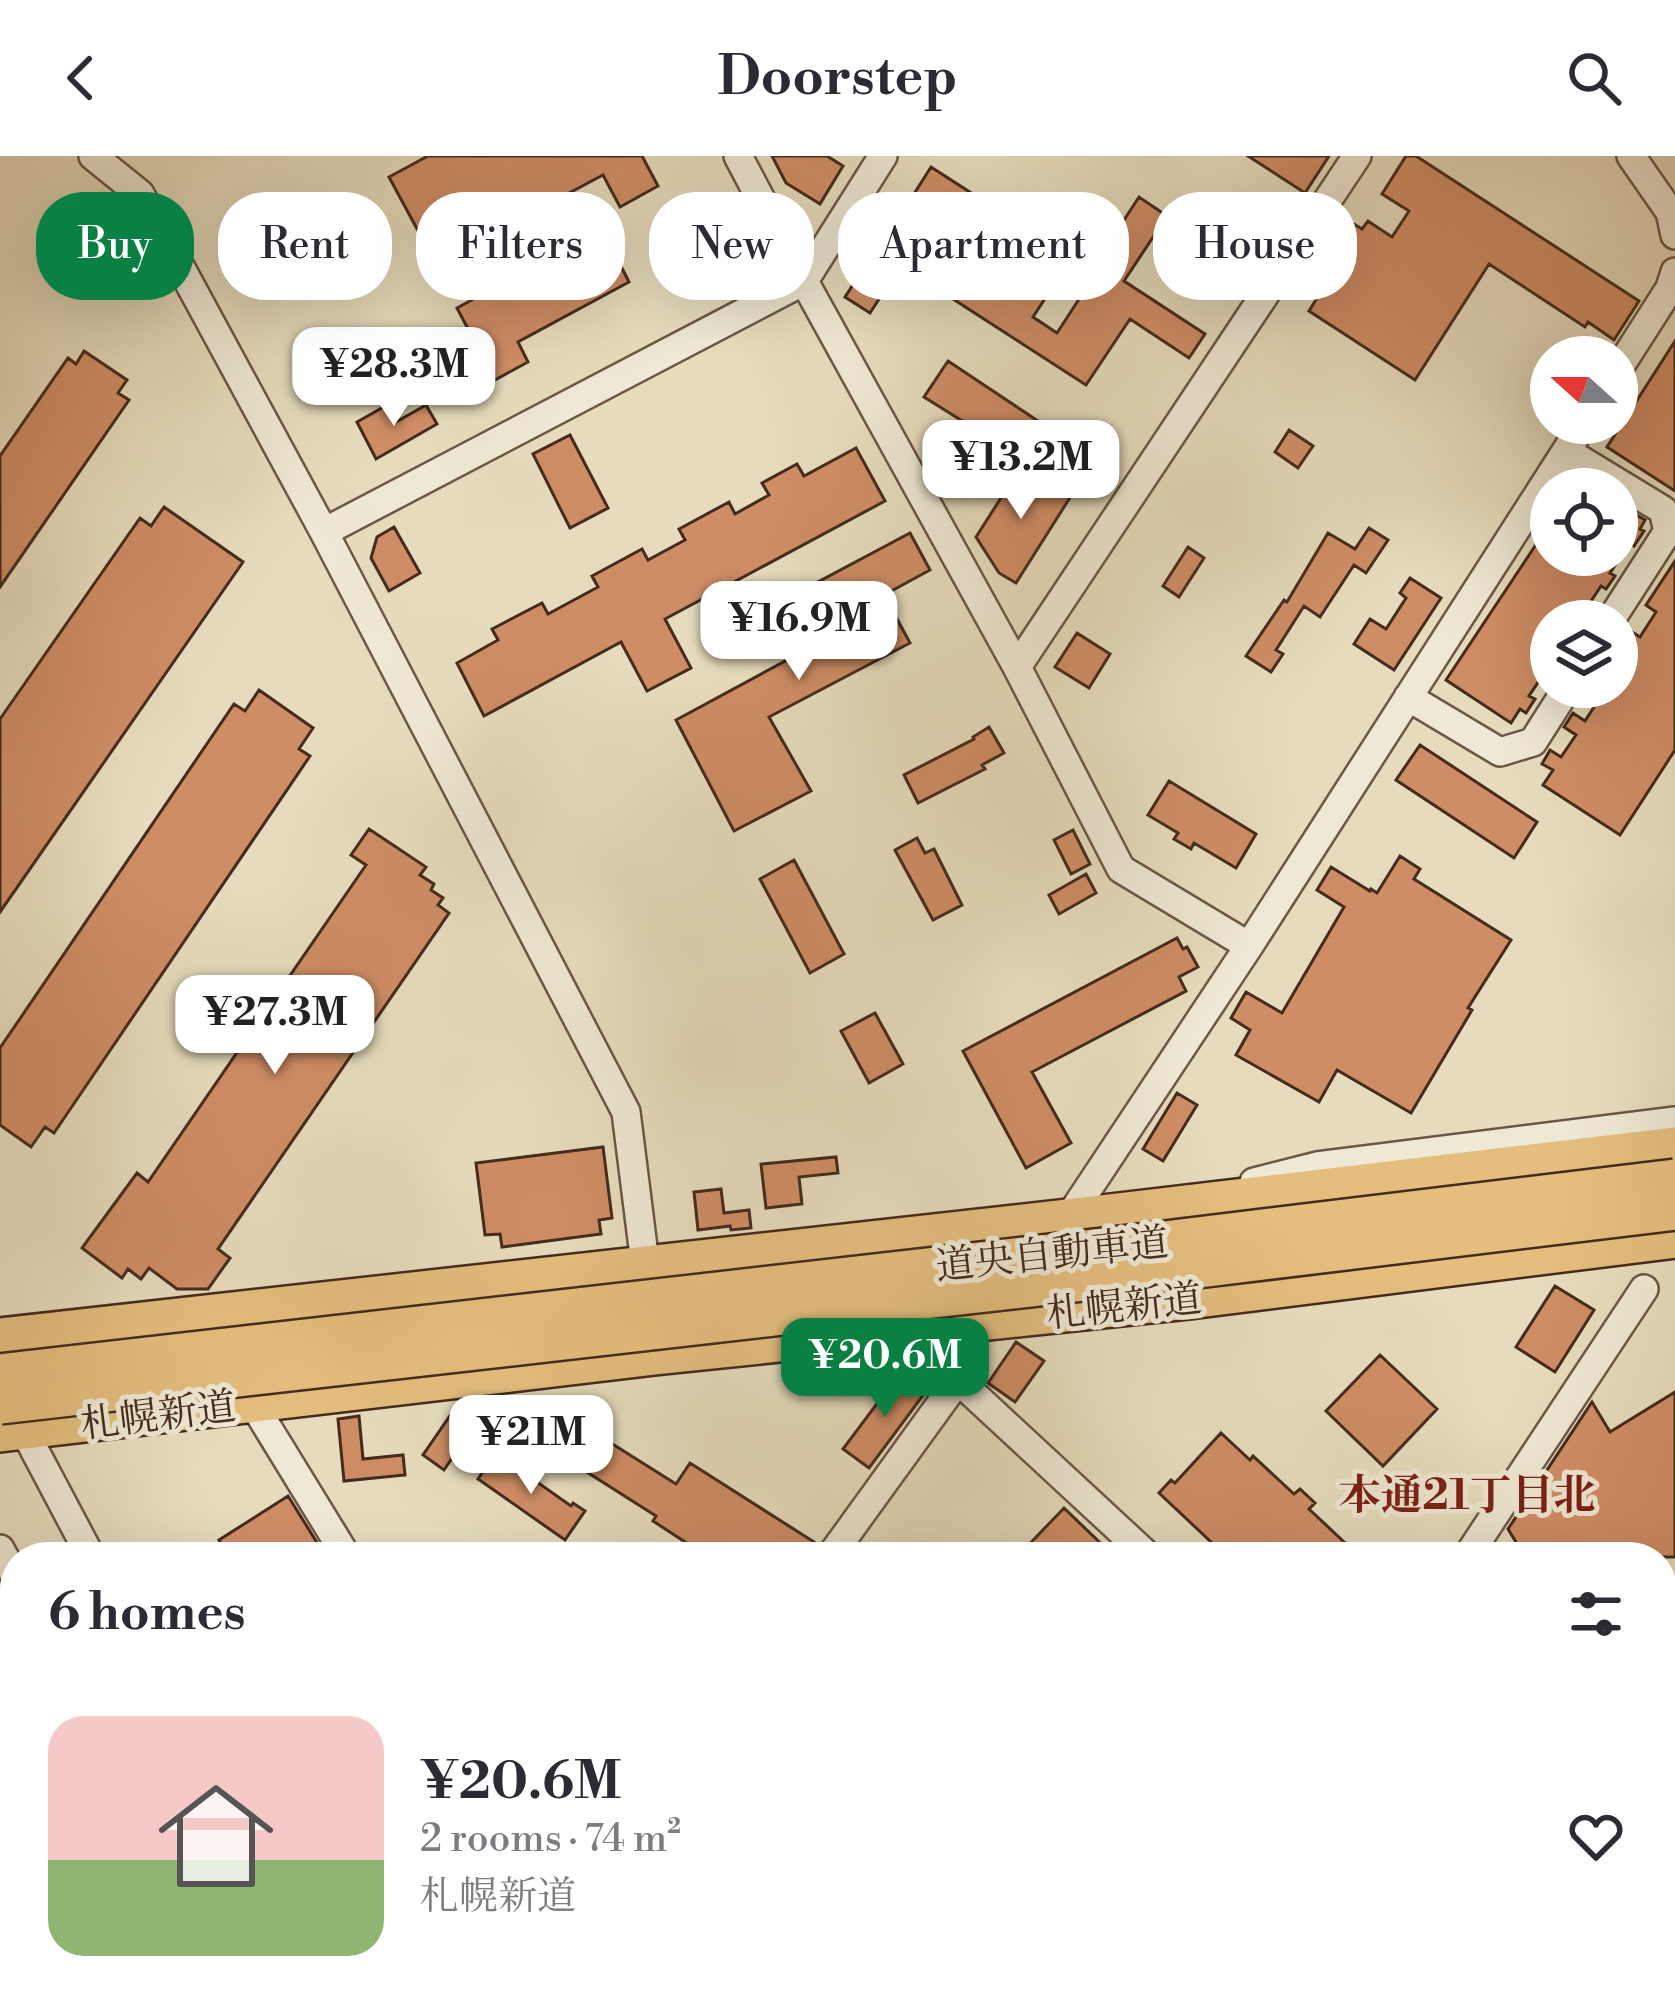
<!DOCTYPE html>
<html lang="en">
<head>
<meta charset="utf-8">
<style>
	:root { --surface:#fff; --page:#f7f7f7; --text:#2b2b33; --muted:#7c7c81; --accent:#0b8043 }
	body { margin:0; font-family:"Libre Bodoni","Noto Serif JP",serif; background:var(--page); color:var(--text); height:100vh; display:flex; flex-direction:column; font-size:45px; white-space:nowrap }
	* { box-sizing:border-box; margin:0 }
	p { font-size:39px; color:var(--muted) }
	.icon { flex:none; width:66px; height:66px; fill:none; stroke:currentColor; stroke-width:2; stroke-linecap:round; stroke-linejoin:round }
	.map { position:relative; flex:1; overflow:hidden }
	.details { position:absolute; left:0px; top:1386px; width:1677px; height:471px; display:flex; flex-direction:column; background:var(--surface); border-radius:48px 48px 0 0; box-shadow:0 12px 48px #0002 }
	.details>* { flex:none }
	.banner { position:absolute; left:36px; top:36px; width:1605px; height:108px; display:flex; gap:24px }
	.needle { width:78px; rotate:291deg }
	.buttons { position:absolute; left:1530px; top:180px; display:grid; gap:24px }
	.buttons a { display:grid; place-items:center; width:108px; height:108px; border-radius:50%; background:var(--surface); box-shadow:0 12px 48px #0002; font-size:60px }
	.price { position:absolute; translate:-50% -102px; padding:0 27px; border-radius:24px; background:#fff; color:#222; font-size:39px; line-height:78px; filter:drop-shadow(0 3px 6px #0008) }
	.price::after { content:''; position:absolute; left:50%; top:72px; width:36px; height:27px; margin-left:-18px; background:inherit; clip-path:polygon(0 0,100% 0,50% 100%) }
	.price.selected { background:var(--accent); color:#fff }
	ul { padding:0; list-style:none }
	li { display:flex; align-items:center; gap:36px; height:300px; padding:0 48px }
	li span { display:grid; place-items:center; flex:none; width:336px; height:240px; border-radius:36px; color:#555 }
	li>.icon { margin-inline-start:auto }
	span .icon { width:144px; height:144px; fill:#fffc; stroke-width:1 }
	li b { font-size:51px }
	h2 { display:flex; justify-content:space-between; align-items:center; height:144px; padding:0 48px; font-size:51px }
	.pill { padding:0 42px; border-radius:48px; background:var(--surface); box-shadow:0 12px 48px #0002; font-size:42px; line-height:108px }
	.pill.selected { background:var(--accent); color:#fff }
	header { display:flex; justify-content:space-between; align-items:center; height:156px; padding:0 48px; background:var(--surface); font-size:54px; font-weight:800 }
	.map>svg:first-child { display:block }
	.building { fill:#cf8d65; stroke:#442b1d; stroke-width:3 }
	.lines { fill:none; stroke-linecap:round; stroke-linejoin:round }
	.minor-casing { stroke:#6c5745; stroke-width:32 }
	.highway-casing { stroke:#442b1d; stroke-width:44 }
	.minor { stroke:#efe8d4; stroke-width:27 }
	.highway { stroke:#e3be7e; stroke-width:39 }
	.highway-bridge-casing { stroke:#442b1d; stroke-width:44; stroke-linecap:butt }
	.highway-bridge { stroke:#e3be7e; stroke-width:39 }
	.labels { text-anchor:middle; stroke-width:10; stroke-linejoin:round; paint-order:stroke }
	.street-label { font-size:39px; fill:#442b1d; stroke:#efe8d4 }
	.neighbourhood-label { font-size:42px; font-weight:bold; fill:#7a1f14; stroke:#efe8d4 }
</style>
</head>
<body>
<header><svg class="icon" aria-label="back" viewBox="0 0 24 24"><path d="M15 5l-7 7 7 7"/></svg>Doorstep<svg class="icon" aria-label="search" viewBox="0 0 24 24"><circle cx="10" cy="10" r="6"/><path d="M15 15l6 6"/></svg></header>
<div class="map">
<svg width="1675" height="1856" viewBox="0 0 1675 1856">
	<rect width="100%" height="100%" fill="#e6dcbd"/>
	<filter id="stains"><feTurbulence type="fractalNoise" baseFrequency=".00167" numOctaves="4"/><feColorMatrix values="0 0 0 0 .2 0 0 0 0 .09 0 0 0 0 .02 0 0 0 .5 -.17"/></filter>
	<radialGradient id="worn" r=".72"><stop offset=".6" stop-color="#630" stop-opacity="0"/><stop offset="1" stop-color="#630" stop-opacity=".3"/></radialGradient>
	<path class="building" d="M428,0H642L658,30L620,51L603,19L436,108L389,21Z
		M772,0H827L843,10L820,48L786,27Z
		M1248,0H1329L1305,37Z
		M1406,0H1416L1639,145L1614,184L1588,166L1585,171L1489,108L1415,224L1309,155L1317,142L1302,132L1346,63L1362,73L1368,65L1392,81L1409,55L1382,38Z
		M931,11L979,42L968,60L1037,105L1025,124L1048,138L1033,161L1057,177L1083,137L1075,132L1093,105L1096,107L1139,41L1167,60L1124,125L1205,178L1189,202L1130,163L1086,229L919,121L941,87L900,60Z
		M602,73L629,126L518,186L528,206L495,224L457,152Z
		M880,87L905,103L870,157L845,141Z
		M1675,185V335L1607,291Z
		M84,195L127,224L118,237L129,244L0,431V300L68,202L76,208Z
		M948,205L1044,269L1022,301L974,268L972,271L924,241Z
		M387,249L396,266L426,249L437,268L376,303L357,266Z
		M1289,274L1313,290L1298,312L1275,296Z
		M570,279L608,352L570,372L533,298Z
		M856,292L885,345L665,463L691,512L647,535L621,486L484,560L457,507L498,484L492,473L542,447L548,458L598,431L592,420L642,393L648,404L685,384L679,373L729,346L735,358L769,339L762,327L797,308L804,320Z
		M1022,309L1071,340L1016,427L999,417L976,381Z
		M1617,347L1645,364L1640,373L1644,375L1634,390L1630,387L1610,417L1615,420L1606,433L1601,430L1578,465H1551V507L1529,540L1535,543L1526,557L1520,553L1511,567L1446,524L1551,366V399H1617Z
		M164,351L243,406L0,756V563L140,362L151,370Z
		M394,371L420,417L389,435L371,402L377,381Z
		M1369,372L1388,384L1366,417L1354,409L1320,461L1304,450L1276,494L1283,498L1271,516L1246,500L1284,444L1287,446L1328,377L1355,393Z
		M910,377L930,414L884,439L910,487L769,561L811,635L734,675L676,564L813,490L788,442Z
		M1188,391L1204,402L1179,441L1163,430Z
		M1675,405V594L1620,679L1543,629L1553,614L1542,608L1550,594L1561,601L1576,579L1564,571L1573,557L1585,565L1607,531H1617V515L1630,496L1619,489L1629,474L1640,481L1656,456L1646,449Z
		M1410,422L1441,442L1394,514L1354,488L1370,463L1386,473L1406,442L1400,437Z
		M1077,477L1110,498L1089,532L1055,511Z
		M259,534L313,572L299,593L310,600L54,977L45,971L31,991L0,969V892L234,548L245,555Z
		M989,571L1004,597L982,609L985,613L918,647L904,619L974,583L973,581Z
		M1420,589L1537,666L1514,702L1396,624Z
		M1169,625L1256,678L1236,712L1194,687L1191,693L1174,683L1178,677L1148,659Z
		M369,673L426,711L420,719L434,728L431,734L443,742L438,749L449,757L218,1093L230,1102L208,1133H177L149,1112L141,1123L128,1113L122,1122L82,1092L137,1017L148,1026L366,709L351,699Z
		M1073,674L1090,708L1071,718L1054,684Z
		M917,682L925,697L934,693L962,749L933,764L895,694Z
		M1400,700L1420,713L1414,723L1511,784L1468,852L1472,854L1411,957L1337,914L1319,946L1236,899L1250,874L1231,862L1246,836L1282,857L1344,751L1317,734L1331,711L1370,735L1371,733L1377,737Z
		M794,704L844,798L810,817L760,723Z
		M1086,718L1096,737L1059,758L1049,739Z
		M1177,782L1183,793L1187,791L1198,811L1179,821L1186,835L1032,916L1071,987L1026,1012L963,895Z
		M875,857L903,908L869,927L841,875Z
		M1177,937L1197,949L1163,1005L1143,993Z
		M603,991L612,1062L599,1064L601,1078L502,1091L500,1078L485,1079L476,1007Z
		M836,1001L838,1017L799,1021L802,1048L766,1052L761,1008Z
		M721,1033L724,1057L749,1054L751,1072L731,1074L730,1070L698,1074L694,1036Z
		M1555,1130L1594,1154L1555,1216L1516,1191Z
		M1016,1186L1044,1205L1015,1246L988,1227Z
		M1380,1199L1437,1253L1383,1310L1326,1255Z
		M900,1217L927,1234L869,1312L843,1293Z
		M1675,1236V1401H1525L1508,1373L1592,1246L1610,1276Z
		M456,1251L477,1265L444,1314L423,1299Z
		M359,1260L363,1303L403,1299L405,1319L344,1325L338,1263Z
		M568,1260L676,1328L690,1307L814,1386L804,1401H708L653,1365L656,1360L549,1292Z
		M1221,1277L1250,1304L1253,1300L1294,1338L1300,1333L1315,1347L1309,1353L1360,1401H1227L1159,1337L1171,1324L1175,1327Z
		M496,1297L571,1350L573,1347L585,1355L565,1384L478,1323Z
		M288,1340L326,1401H230L219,1384Z
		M1064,1352L1115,1401H1017Z
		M0,1640L15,1649V1710L0,1700Z
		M373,1842H576L549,1856H345Z
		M835,1842H895L904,1856H844Z
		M1010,1842H1064L1074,1856H1021Z
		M1307,1842H1644L1651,1856H1284Z"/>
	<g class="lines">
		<g class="minor-casing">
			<path id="minor" d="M93,0L140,38L162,77L324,376L626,956L647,1123
				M738,0L804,125L1017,511L1121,713L1249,790
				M1631,0L1670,56L1675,79
				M1617,215L1670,132L1675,116
				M1566,295L1663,354L1668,375L1610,465
				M324,376L804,125L883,0
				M1017,511L1357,0
				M1408,541L1500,596L1533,586L1568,531
				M1254,1026L1317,1010L1675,965
				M1068,1063L1249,790L1584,267
				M858,1187C895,1195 926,1205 958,1224L1149,1401
				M252,1246L347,1401
				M18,1263L91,1401
				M0,1393L15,1420
				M830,1401L958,1224
				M1467,1401L1644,1133
				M0,1512L15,1504
				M1662,1839L1672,1856
				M240,1842L247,1856
				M315,1842L322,1856
				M617,1842L626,1856"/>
		</g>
		<g class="highway-casing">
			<path id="highway" d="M0,1182L1068,1063L1675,991
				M0,1276L655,1199L1188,1143L1675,1082
				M1662,1588L1675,1580
				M1210,1856L1233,1842"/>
		</g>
		<use href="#minor" class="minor"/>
		<use href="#highway" class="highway"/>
		<g class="highway-bridge-casing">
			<path id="highway-bridge" d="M0,1218L1164,1085L1675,1023
				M0,1248L1206,1111L1675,1054"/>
		</g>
		<use href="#highway-bridge" class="highway-bridge"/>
	</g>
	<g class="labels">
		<g class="street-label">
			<text transform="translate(1052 1097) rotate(-6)" y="14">道央自動車道</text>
			<text transform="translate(1124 1149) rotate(-6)" y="14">札幌新道</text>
			<text transform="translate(158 1258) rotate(-7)" y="14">札幌新道</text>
		</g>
		<g class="neighbourhood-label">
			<text x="1467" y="1353">本通21丁目北</text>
		</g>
	</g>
	<rect width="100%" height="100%" filter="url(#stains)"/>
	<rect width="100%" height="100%" fill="url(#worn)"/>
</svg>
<div class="buttons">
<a><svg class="needle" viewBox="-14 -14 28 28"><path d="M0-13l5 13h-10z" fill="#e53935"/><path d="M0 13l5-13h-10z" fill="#7c7c81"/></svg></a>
<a><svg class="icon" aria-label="locate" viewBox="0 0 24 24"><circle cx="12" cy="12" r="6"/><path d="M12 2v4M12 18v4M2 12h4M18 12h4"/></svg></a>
<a><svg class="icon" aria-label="layers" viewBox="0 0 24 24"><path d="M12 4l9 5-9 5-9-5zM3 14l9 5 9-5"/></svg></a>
</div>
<b class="price" style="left:394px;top:273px">¥28.3M</b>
<b class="price" style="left:1021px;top:366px">¥13.2M</b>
<b class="price" style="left:799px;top:527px">¥16.9M</b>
<b class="price" style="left:275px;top:921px">¥27.3M</b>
<b class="price selected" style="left:885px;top:1264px">¥20.6M</b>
<b class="price" style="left:531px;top:1341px">¥21M</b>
<div class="banner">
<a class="pill selected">Buy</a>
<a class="pill">Rent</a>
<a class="pill">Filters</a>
<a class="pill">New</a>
<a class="pill">Apartment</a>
<a class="pill">House</a>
</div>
<section class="details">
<h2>6 homes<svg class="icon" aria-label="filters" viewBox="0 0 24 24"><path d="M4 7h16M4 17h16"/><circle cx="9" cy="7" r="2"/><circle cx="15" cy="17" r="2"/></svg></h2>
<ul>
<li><span style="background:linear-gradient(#f6c9c9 60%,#8fb573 0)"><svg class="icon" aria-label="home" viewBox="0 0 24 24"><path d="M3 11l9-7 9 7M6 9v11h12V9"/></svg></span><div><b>¥20.6M</b><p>2 rooms · 74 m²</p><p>札幌新道</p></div><svg class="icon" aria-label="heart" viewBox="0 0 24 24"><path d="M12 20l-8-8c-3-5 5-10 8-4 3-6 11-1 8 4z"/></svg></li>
</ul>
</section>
</div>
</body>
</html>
